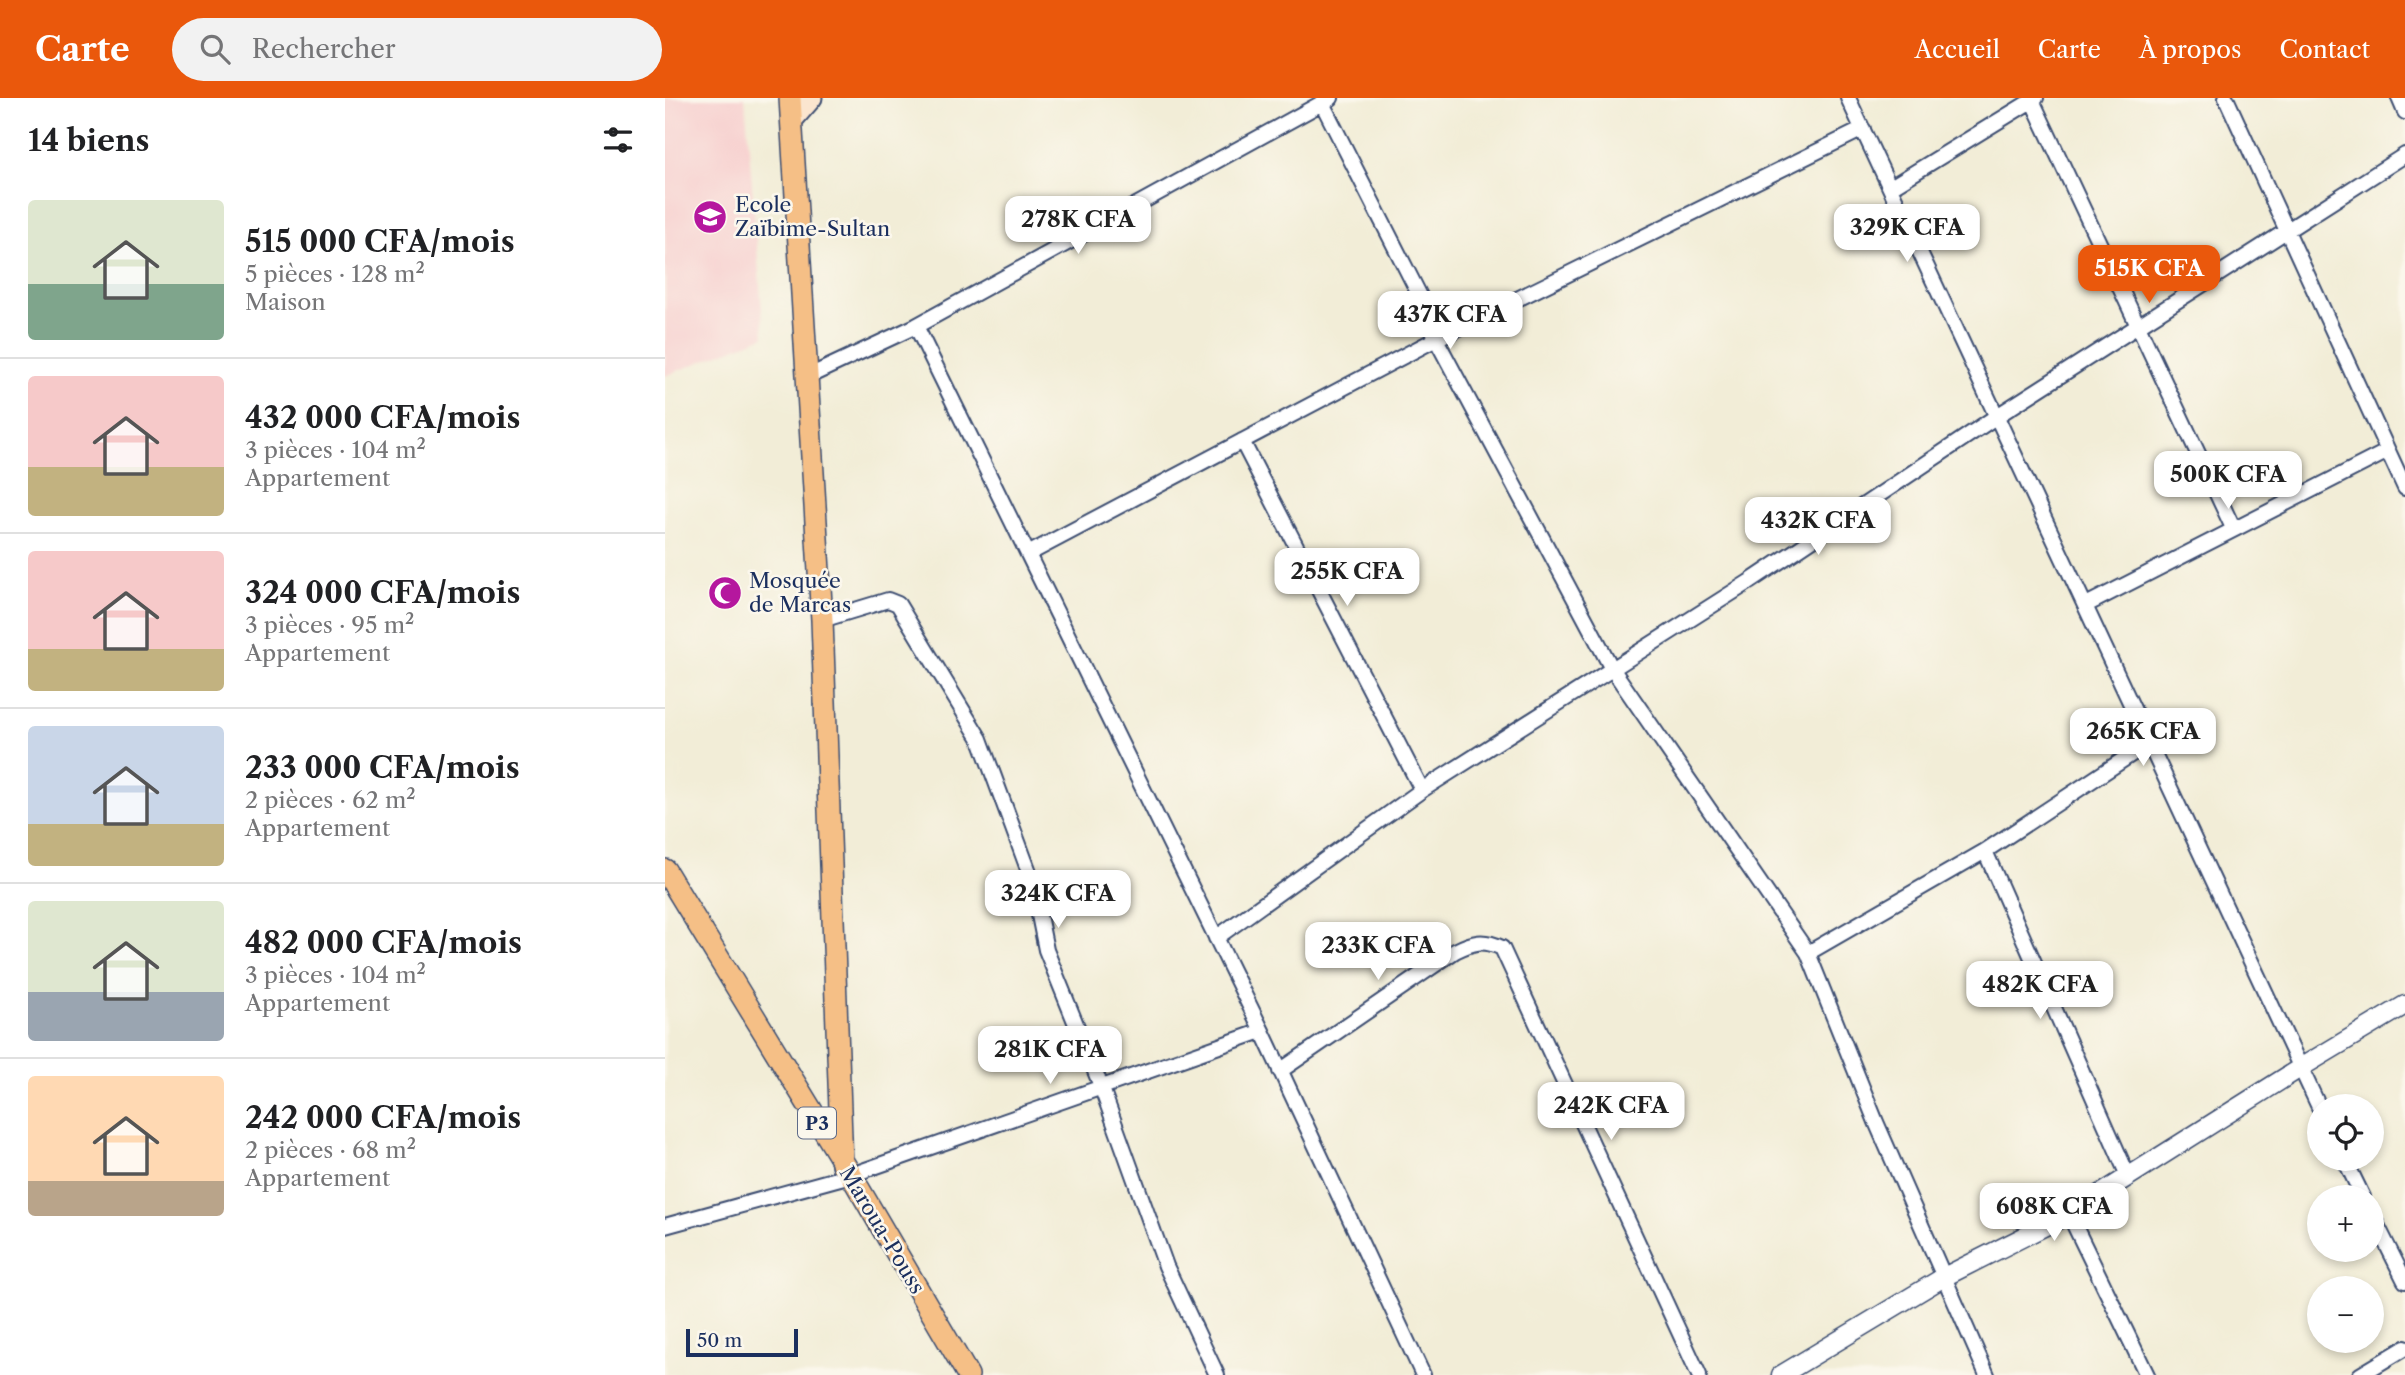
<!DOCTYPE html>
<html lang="fr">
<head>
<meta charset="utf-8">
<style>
	:root { --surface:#fff; --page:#f2f2f2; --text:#202124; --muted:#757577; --line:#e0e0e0; --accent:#ea580c }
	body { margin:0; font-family:"Libre Caslon Text",serif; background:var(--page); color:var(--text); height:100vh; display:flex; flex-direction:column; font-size:26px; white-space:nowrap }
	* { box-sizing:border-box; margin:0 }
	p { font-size:23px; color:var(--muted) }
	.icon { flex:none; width:38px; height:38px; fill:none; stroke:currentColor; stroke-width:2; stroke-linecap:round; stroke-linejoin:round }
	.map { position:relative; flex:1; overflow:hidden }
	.sheet { display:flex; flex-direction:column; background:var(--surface); width:665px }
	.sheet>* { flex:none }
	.controls { position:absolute; left:1642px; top:996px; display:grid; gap:14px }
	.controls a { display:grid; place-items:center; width:77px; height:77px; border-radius:50%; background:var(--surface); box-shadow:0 4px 10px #0003; font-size:35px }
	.scale { position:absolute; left:21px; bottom:18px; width:112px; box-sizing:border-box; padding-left:7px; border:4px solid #1b2f5e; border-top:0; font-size:19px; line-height:24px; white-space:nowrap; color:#1b2f5e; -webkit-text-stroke:5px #fbf7ec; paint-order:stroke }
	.price { position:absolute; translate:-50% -60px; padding:0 16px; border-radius:14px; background:#fff; color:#222; font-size:23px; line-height:46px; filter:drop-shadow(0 2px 4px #0008) }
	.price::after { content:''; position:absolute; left:50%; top:42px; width:21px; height:16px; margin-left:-10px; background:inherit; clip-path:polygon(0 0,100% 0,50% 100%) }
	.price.active { background:var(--accent); color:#fff }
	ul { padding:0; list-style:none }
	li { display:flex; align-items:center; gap:21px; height:175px; padding:0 28px }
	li+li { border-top:2px solid var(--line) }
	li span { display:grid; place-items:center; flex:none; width:196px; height:140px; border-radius:7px; color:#555 }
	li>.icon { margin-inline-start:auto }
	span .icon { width:84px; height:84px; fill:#fffc; stroke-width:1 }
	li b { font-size:30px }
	h2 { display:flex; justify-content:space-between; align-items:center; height:84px; padding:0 28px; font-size:30px }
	header { display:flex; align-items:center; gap:42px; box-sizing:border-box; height:98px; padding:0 35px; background:var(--accent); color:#fff }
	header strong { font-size:33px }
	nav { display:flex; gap:38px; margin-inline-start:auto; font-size:24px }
	.search { width:490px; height:63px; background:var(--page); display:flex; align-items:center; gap:18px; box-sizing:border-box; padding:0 24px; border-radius:38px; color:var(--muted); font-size:26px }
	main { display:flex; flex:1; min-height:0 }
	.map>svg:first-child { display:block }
	.built { fill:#f7d0cf }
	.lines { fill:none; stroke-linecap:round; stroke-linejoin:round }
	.minor-casing { stroke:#3b4c70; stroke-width:18 }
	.tertiary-casing { stroke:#3b4c70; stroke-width:21 }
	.secondary-casing { stroke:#3b4c70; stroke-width:23 }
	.primary-casing { stroke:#3b4c70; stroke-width:24 }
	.minor { stroke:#fff; stroke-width:14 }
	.tertiary { stroke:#fff; stroke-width:18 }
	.secondary { stroke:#fbe5cf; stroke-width:19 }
	.primary { stroke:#f5bf86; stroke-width:21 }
	.labels { text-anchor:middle; stroke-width:5; stroke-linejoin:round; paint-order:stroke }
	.shield { fill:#fbf7ec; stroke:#5e6b89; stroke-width:2 }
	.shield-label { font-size:19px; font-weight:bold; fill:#1b2f5e }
	.poi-label { font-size:21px; fill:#1b2f5e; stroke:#fbf7ec; text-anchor:start }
	.street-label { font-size:21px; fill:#1b2f5e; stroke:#fbf7ec }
</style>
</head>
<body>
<header>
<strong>Carte</strong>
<div class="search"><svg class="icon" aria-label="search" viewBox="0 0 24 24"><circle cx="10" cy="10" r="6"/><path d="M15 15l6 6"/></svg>Rechercher</div>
<nav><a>Accueil</a><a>Carte</a><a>À propos</a><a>Contact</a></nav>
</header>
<main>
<section class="sheet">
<h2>14 biens<svg class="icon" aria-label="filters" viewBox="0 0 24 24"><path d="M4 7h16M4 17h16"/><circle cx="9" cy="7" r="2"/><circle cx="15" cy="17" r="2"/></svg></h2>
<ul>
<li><span style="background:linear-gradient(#dfe7d0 60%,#7fa58c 0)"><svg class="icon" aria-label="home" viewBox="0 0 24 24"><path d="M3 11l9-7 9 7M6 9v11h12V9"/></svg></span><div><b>515 000 CFA/mois</b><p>5 pièces · 128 m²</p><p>Maison</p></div></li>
<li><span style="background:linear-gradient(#f6c9c9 65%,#c2b280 0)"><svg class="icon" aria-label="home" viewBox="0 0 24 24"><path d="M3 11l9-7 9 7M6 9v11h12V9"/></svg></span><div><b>432 000 CFA/mois</b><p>3 pièces · 104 m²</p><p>Appartement</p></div></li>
<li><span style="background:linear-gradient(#f6c9c9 70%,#c2b280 0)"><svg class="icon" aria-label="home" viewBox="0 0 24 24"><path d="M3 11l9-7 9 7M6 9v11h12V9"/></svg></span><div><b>324 000 CFA/mois</b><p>3 pièces · 95 m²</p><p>Appartement</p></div></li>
<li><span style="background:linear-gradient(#c9d6e8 70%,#c2b280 0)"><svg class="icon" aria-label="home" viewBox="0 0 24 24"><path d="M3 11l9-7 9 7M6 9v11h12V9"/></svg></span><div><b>233 000 CFA/mois</b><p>2 pièces · 62 m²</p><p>Appartement</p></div></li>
<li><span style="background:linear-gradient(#dfe7d0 65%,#9aa5b1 0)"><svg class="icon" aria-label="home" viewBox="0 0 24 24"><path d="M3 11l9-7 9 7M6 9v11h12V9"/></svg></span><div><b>482 000 CFA/mois</b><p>3 pièces · 104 m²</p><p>Appartement</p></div></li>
<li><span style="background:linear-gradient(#ffd9b3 75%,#b9a48a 0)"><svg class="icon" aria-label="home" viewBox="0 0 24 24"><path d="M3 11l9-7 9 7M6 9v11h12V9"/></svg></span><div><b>242 000 CFA/mois</b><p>2 pièces · 68 m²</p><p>Appartement</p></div></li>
</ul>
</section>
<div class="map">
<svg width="1740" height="1277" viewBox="0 0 1740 1277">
	<rect width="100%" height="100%" fill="#fbf7ec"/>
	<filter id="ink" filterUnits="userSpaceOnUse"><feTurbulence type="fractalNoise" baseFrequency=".0143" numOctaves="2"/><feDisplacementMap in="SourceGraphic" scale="14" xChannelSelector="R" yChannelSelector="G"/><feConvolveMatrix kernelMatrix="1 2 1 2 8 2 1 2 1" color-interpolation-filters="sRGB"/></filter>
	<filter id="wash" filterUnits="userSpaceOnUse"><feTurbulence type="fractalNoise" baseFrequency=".00686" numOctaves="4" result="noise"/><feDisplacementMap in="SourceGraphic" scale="28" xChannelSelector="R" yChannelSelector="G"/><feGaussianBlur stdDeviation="1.57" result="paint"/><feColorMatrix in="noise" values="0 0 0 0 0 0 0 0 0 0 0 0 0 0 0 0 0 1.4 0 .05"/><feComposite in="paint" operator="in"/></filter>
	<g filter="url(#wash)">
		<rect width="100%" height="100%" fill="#f2edd7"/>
		<path class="built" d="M0,0H80L99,238L0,278Z"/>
	</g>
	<g filter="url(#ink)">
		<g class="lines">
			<g class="minor-casing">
				<path id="minor" d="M1183,0L1654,1009
					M1366,0L1568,430
					M1561,0L1740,390
					M1734,0L1740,14
					M657,5L759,206L771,241L946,569L1143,855
					M1226,89L1371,0
					M251,228L597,933L758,1277
					M142,279L251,228L666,0
					M577,343L757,692
					M363,456L771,241L1198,31
					M1421,507L1723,353
					M157,522L223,502L233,506L315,641L367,782L381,852L436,988L501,1168L552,1277
					M1320,753L1463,1078
					M551,840L757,692L1084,484L1332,318L1740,57
					M615,973L790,853C808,844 818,841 837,850L1034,1277
					M1679,1060L1698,1099
					M1706,1115L1740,1183
					M1404,1116L1482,1277
					M0,1128L186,1077L597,933
					M1322,1277L1211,1024L1143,855L1320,753L1485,644
					M1695,1277L1740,1250"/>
			</g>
			<g class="tertiary-casing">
				<path id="tertiary" d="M1116,1277L1279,1179L1404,1116L1635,970L1740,907"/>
			</g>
			<g class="secondary-casing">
				<path id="secondary" d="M127,23L147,0"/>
			</g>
			<g class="primary-casing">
				<path id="primary" d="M125,0L157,522L177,1066
					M0,772L186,1077L303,1277"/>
			</g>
			<use href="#minor" class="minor"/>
			<use href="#tertiary" class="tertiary"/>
			<use href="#secondary" class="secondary"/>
			<use href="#primary" class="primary"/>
		</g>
	</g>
	<defs>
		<g id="school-disc" transform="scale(1.75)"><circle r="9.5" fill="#b5179e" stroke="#fbf7ec"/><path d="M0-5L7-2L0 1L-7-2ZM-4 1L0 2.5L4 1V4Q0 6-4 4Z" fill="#fff"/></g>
		<g id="mosque-disc" transform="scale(1.75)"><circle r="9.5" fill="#b5179e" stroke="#fbf7ec"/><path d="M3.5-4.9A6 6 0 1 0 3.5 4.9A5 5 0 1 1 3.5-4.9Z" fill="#fff"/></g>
	</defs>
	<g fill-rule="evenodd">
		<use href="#school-disc" x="45" y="119"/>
		<use href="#mosque-disc" x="60" y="495"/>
	</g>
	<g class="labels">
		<rect class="shield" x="133" y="1009.5" width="38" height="31" rx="5"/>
		<g class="shield-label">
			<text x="152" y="1032">P3</text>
		</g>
		<g class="poi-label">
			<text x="70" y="114">Ecole<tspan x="70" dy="24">Zaïbime-Sultan</tspan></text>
			<text x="84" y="490">Mosquée<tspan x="84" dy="24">de Marcas</tspan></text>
		</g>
		<g class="street-label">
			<text transform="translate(217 1132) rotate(59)" y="7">Maroua-Pouss</text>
		</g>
	</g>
</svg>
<div class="controls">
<a><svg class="icon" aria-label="locate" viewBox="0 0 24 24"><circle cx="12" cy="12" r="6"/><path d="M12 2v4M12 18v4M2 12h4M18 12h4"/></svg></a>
<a>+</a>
<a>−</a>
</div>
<div class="scale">50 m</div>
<b class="price" style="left:413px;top:158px">278K CFA</b>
<b class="price" style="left:1242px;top:166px">329K CFA</b>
<b class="price active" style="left:1484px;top:207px">515K CFA</b>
<b class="price" style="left:785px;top:253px">437K CFA</b>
<b class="price" style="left:1563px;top:413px">500K CFA</b>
<b class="price" style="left:1153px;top:459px">432K CFA</b>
<b class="price" style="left:682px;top:510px">255K CFA</b>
<b class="price" style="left:1478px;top:670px">265K CFA</b>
<b class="price" style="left:393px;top:832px">324K CFA</b>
<b class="price" style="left:713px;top:884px">233K CFA</b>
<b class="price" style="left:1375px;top:923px">482K CFA</b>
<b class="price" style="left:385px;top:988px">281K CFA</b>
<b class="price" style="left:946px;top:1044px">242K CFA</b>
<b class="price" style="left:1389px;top:1145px">608K CFA</b>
</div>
</main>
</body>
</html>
